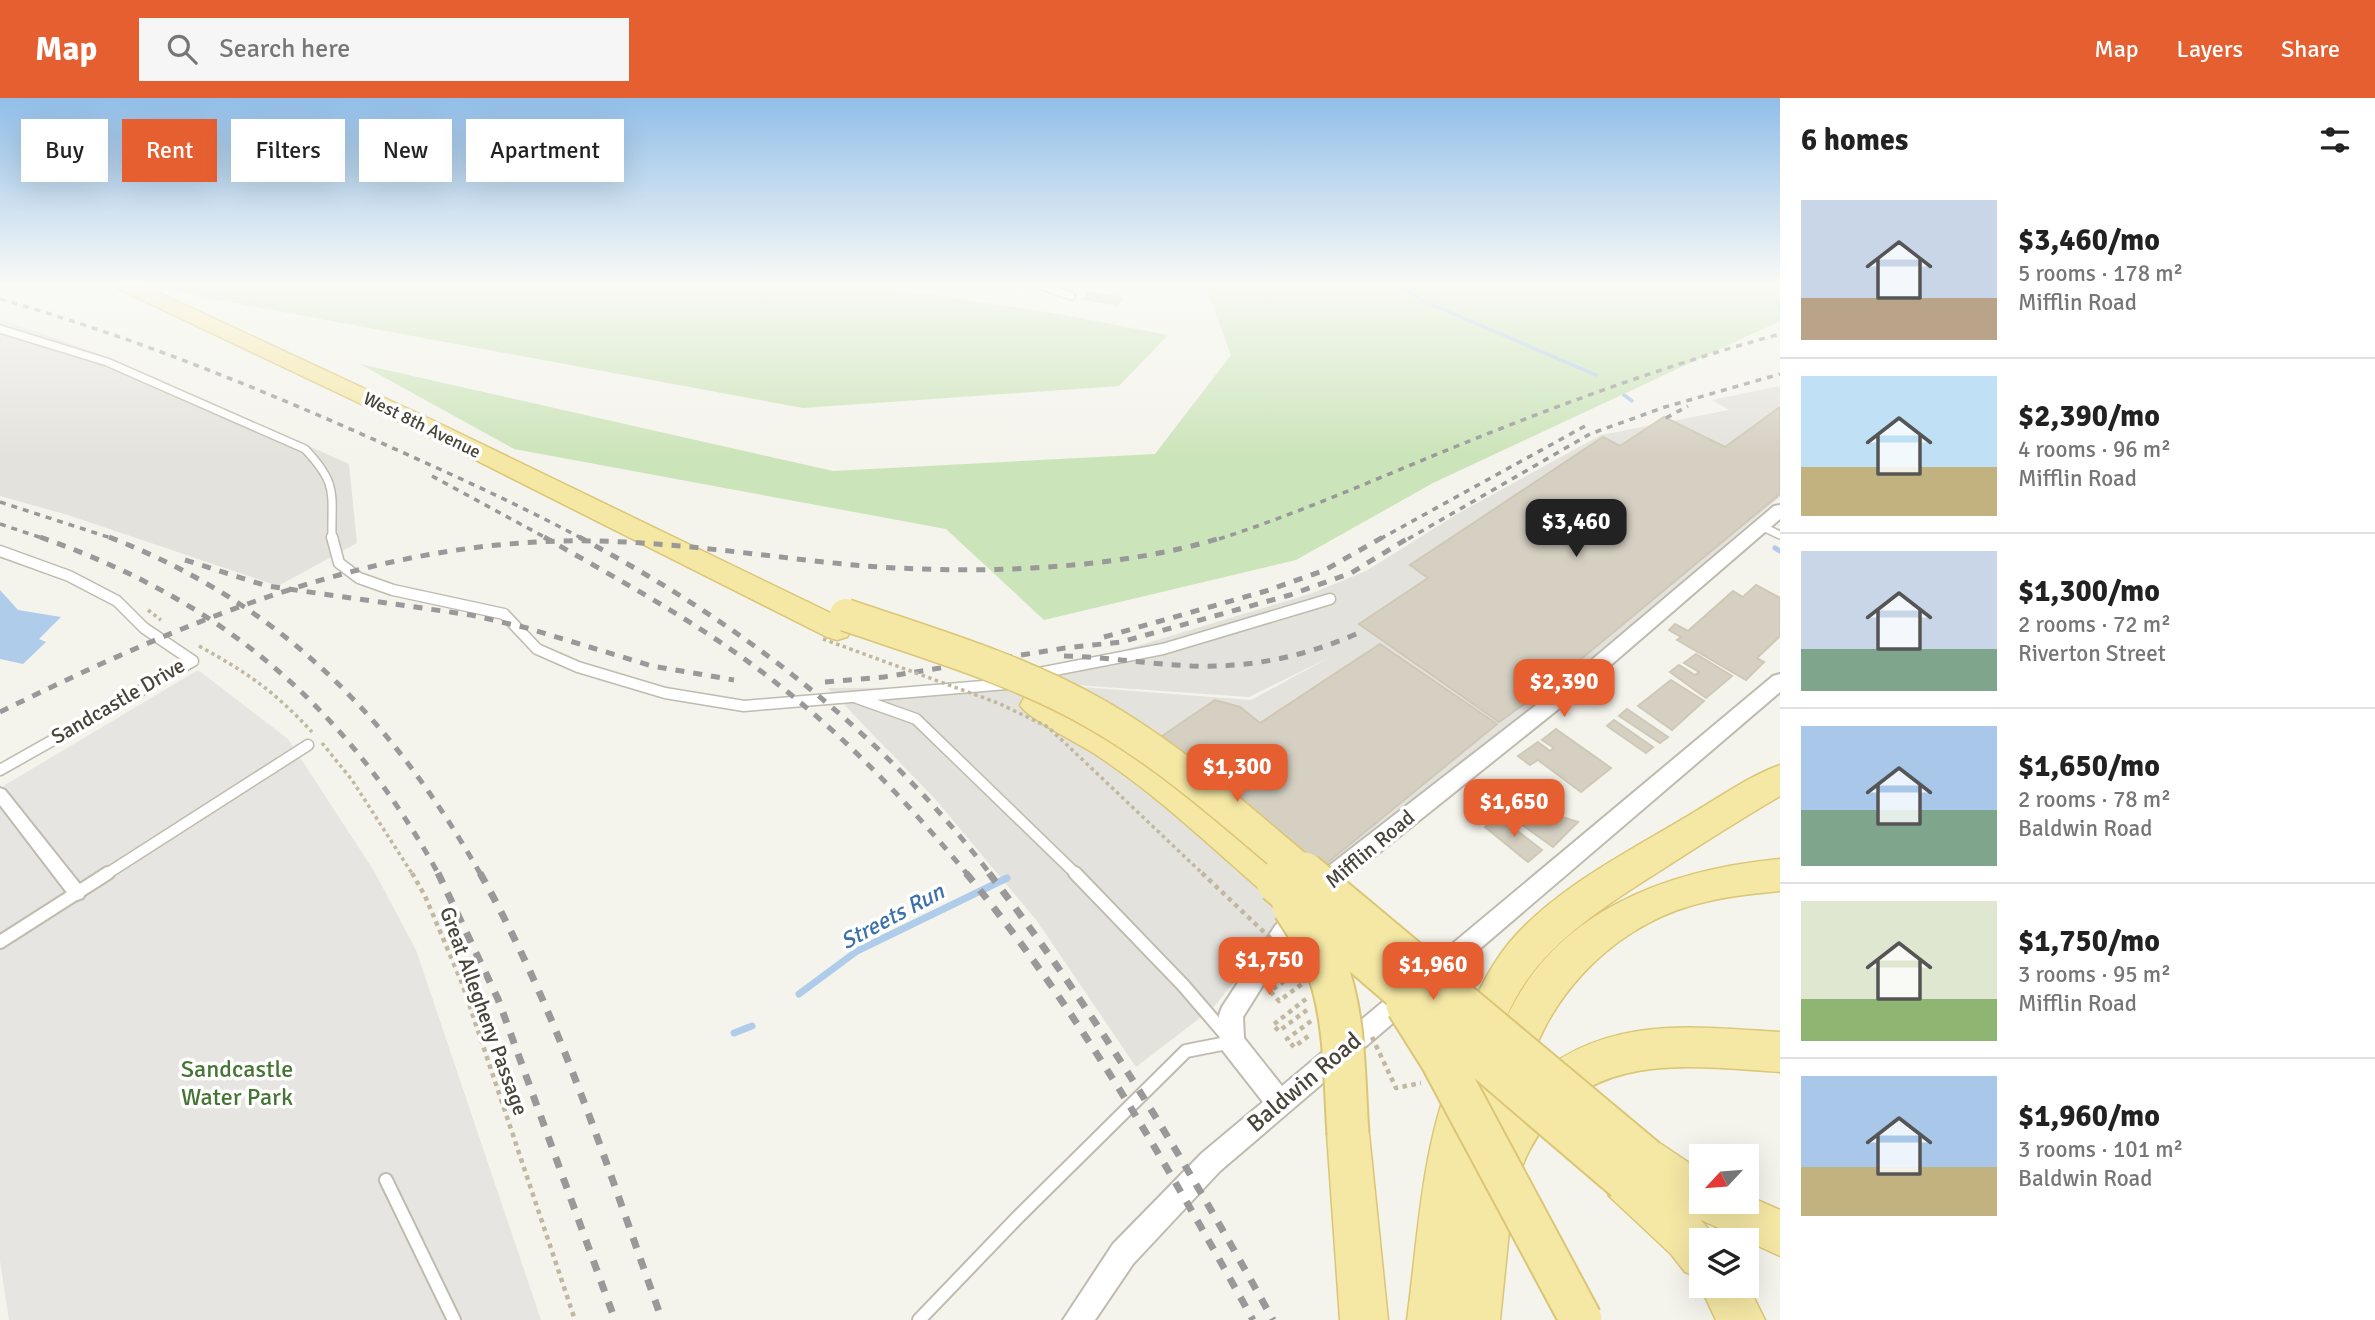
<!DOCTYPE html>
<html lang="en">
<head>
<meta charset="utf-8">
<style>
	:root { --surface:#fff; --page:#f6f6f6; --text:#222; --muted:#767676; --line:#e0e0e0; --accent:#e65f31 }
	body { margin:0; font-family:Signika,sans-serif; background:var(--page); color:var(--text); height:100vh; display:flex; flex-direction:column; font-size:26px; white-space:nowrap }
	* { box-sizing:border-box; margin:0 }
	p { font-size:23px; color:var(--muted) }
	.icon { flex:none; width:38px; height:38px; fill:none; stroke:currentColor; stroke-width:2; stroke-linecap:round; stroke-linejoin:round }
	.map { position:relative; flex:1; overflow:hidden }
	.side { display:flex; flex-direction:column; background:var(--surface); width:595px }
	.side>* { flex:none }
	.banner { position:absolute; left:21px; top:21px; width:665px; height:63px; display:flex; gap:14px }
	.needle { width:46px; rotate:244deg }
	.controls { position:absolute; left:1689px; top:1046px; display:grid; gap:14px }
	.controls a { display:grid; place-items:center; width:70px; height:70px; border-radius:0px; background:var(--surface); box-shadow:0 7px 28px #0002; font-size:35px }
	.price { position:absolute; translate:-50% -60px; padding:0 16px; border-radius:14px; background:var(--accent); color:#fff; font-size:23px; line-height:46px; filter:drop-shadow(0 2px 4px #0008) }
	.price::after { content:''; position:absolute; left:50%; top:42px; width:21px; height:16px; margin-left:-10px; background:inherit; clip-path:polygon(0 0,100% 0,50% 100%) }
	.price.selected { background:#222; color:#fff }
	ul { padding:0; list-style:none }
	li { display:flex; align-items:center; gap:21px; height:175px; padding:0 21px }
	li+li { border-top:2px solid var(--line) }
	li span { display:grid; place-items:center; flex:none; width:196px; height:140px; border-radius:0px; color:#555 }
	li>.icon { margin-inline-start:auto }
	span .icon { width:84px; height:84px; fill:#fffc; stroke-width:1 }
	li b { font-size:30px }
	h2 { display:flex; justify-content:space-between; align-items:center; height:84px; padding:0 21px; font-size:30px }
	.tag { padding:0 24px; border-radius:0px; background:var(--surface); box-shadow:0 7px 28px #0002; font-size:24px; line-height:63px }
	.tag.selected { background:var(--accent); color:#fff }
	header { display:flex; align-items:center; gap:42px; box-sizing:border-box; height:98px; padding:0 35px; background:var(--accent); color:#fff }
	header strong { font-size:33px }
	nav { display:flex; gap:38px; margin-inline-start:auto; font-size:24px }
	.search { width:490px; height:63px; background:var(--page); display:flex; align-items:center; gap:18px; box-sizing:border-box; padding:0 24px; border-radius:0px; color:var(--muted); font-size:26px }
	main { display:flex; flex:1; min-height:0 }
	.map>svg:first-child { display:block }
	.industrial { fill:#e4e2dd }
	.green { fill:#cce4b9 }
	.parking { fill:#e7e5e2 }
	.water { fill:#afccea }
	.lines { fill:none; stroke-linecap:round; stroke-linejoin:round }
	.stream-far2 { stroke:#afccea; stroke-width:3.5 }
	.stream-far1 { stroke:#afccea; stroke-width:5 }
	.stream { stroke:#afccea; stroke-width:7 }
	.building { fill:#d5d0c2; stroke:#cfc8b6; stroke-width:2 }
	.service-far2-casing { stroke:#bfbbaf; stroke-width:10 }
	.service-far1-casing { stroke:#bfbbaf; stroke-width:13 }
	.service-casing { stroke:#bfbbaf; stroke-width:16 }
	.pedestrian-casing { stroke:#bfbbaf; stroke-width:4 }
	.minor-casing { stroke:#bfbbaf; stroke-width:4 }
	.primary-casing { stroke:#dac675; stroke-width:3 }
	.path-far1 { stroke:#c0b8a1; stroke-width:3.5; stroke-dasharray:3.5 3.5; stroke-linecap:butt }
	.path { stroke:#c0b8a1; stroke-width:4.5; stroke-dasharray:4.5 4.5; stroke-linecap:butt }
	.service-far2 { stroke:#fff; stroke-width:7 }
	.service-far1 { stroke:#fff; stroke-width:10 }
	.service { stroke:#fff; stroke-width:12 }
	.pedestrian { fill:#fff; fill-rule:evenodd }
	.minor { fill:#fff; fill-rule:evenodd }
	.primary { fill:#f5e7a4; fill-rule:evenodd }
	.rail-far2 { stroke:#999; stroke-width:3.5; stroke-dasharray:6 6; stroke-linecap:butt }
	.rail-far1 { stroke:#999; stroke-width:5; stroke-dasharray:9 9; stroke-linecap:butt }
	.rail { stroke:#999; stroke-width:7; stroke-dasharray:11 11; stroke-linecap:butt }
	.primary-bridge-far1-casing { stroke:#dac675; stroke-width:35; stroke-linecap:butt }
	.primary-bridge-casing { stroke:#dac675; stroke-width:45; stroke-linecap:butt }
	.path-bridge-far1 { stroke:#c0b8a1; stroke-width:3.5; stroke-dasharray:3.5 3.5; stroke-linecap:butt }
	.path-bridge { stroke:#c0b8a1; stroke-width:4.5; stroke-dasharray:4.5 4.5; stroke-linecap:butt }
	.primary-bridge-far1 { stroke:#f5e7a4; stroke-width:32 }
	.primary-bridge { stroke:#f5e7a4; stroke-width:41 }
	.labels { text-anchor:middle; stroke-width:7; stroke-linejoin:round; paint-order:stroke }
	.far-street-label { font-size:18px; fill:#48443a; stroke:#fff }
	.street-label { font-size:21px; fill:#48443a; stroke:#fff }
	.water-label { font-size:23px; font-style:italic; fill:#3c70ab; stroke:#fff }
	.near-park-label { font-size:24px; fill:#447532; stroke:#fff }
	.near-street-label { font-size:24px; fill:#48443a; stroke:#fff }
</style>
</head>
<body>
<header>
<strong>Map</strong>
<div class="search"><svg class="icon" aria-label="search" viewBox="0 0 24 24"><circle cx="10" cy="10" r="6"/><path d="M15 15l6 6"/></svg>Search here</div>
<nav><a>Map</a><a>Layers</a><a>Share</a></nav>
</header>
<main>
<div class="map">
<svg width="1780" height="1222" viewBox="0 0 1780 1222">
	<rect width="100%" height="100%" fill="#f4f3ec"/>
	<path class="industrial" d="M0,221L114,261L349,366L357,445L278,488L68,417L0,398Z
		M1780,288V399L1674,491L1329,777L1284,821L1213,910L1136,969L1037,823L936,702L828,590L1081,589L1251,602L1330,559L1249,599L1061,586L1044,576L1310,496L1366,473L1459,415L1601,337L1729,312L1712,302Z"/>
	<path class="green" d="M169,187H864L1065,217L1168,237L1119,288L803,310L191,197Z
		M1205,187H1780V223L1433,385L1296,462L1044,522L946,431L514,351L360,266L833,373L1155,356L1231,257Z"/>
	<path class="parking" d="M198,572L288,641L374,773L416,852L541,1222H9L0,1163V690Z"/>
	<path class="water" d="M0,492L18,512L61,519L39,541L46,544L23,566L0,561Z"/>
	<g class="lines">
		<path class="stream-far2" d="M1400,187L1419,201L1596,277
			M1624,297L1632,303"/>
		<path class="stream-far1" d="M1775,450L1780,453"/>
		<path class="stream" d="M799,896L857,853L1007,780
			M734,935L752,928"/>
	</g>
	<path class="building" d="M1089,194L1122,200L1118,207L1085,201Z
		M1780,309V396L1545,591L1499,624L1359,526L1428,480L1410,467L1603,339L1620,348L1664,319L1725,349Z
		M1756,487L1780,500V538L1757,560L1764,564L1746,582L1677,542L1681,539L1669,532L1675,526L1688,533L1733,493L1743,499Z
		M1380,546L1497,626L1321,770L1162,638L1215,602L1240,609L1260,625Z
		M1696,556L1732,578L1706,600L1670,574L1679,567L1695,577L1699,574L1684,565Z
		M1671,582L1704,603L1672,632L1638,608Z
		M1627,611L1668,639L1660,645L1619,618Z
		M1614,622L1653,649L1646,655L1607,628Z
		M1556,631L1611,670L1581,694L1538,662L1530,667L1518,658L1538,644L1550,653L1554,650L1542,642Z
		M1540,712L1578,724L1553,749L1521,726Z
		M1498,718L1542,752L1528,764L1485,729Z"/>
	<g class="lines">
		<g class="service-far2-casing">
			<path id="service-far2" d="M1040,187L1071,198
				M0,231L107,264L305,351C339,387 331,395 332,441
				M1761,428L1780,437"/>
		</g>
		<g class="service-far1-casing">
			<path id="service-far1" d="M332,439L339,465L359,480L393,492L504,516L537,551L578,569L665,595L744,608L1007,586
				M0,453L69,478L117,503L144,530L193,563L0,672
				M1034,576L1163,551L1330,501
				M857,600L916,621L1077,777
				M105,777L308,647"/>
		</g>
		<g class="service-casing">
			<path id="service" d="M0,844L108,775
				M386,1082L454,1222
				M919,1222L1018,1119L1186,953L1232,944L1183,887L1075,775"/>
		</g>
		<g class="pedestrian-casing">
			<path id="pedestrian" d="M0,690L5,692L83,790L85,795L83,800L77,802L71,800L0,707Z"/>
		</g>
		<g class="minor-casing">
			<path id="minor" d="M1780,407V421L1576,597L1346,781L1291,842L1243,919L1244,940L1282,988L1773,578L1780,576V594L1220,1073L1133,1166L1095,1222H1063L1113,1146L1202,1055L1263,1004L1223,953L1220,944L1219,917L1222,909L1275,828L1330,767L1562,587L1774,408Z"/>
		</g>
		<g class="primary-casing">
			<path id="primary" d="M116,187H142L432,322L847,523L852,531L847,539L837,542L827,539L416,332L119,191Z
				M1036,595L1088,619L1159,663L1290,773L1295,784L1290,795L1277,800L1264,795C1209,747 1156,696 1095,656C1078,645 1028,621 1020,607L1025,598Z
				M1780,667V698C1741,721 1703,745 1666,769C1602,810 1529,853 1503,928C1551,814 1665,772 1780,761V793C1749,796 1720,799 1690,808C1610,831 1539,906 1524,989C1599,917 1684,928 1780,934V974C1684,968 1582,951 1529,1053C1524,1062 1521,1073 1517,1082L1514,1084L1500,1222H1407C1418,1141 1421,1053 1452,976L1467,970L1482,976L1484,982L1493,956L1478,964L1464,958L1458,944C1471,908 1485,875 1509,845C1556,789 1630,753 1691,716C1720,699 1749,678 1780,667Z
				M1348,1015L1363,1021L1369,1036L1388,1222H1340L1327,1036L1333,1021Z
				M1646,1039L1661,1046L1701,1073V1104H1746V1097L1780,1112V1158L1701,1122L1718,1143H1701V1181L1685,1174L1671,1156L1609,1098L1603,1082L1609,1066L1625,1060L1631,1046Z
				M1746,1184L1765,1222H1716L1700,1188L1701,1185V1188H1746Z"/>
		</g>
		<path class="path-far1" d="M148,512L161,522
			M199,548C248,575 274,593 312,634
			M322,645L352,682L413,777"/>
		<path class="path" d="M412,775L425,798L462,885L575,1222
			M1299,873L1270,893L1279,903L1302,886
			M1306,901L1273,927L1279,933L1307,912
			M1311,923L1287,941L1294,949L1311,936"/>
		<use href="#service-far2" class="service-far2"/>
		<use href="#service-far1" class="service-far1"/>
		<use href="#service" class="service"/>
		<use href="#pedestrian" class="pedestrian"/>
		<use href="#minor" class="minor"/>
		<use href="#primary" class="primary"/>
		<path class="rail-far2" d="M0,201C123,236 241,283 357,334C433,368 510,402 583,441
			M1666,320L1688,308
			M432,378L548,441
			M0,404L114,441
			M0,426L45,441
			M1219,441C1300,415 1378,380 1457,348C1563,305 1670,266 1780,236
			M1380,441L1585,328
			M1408,441L1590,336L1665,309L1780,276"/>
		<path class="rail-far1" d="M40,439C223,503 346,608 439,777
			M109,439C281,506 391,619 481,777
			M544,439C623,484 704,528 775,584C847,640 910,707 968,777
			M579,439C740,525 879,631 991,777
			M185,462L267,488L471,517L527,530L652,568L734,582
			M1104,539L1266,493L1325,472L1383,439
			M1064,558C1107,559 1149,566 1192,568C1252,570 1308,558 1363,533
			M825,584L884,579L1065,550L1121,544L1290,497L1351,475L1410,439
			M0,614C179,526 362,447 564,443C661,441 758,458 854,467C968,477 1115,473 1224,439"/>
		<path class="rail" d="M438,775L498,901L615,1222
			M480,775C559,915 608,1071 662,1222
			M966,775C1079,912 1167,1067 1253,1222
			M989,775C1099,919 1186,1064 1273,1222"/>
		<g class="primary-bridge-far1-casing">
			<path id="primary-bridge-far1" d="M846,517C930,546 1017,571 1094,615C1172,659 1238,720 1306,777"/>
		</g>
		<g class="primary-bridge-casing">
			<path id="primary-bridge" d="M1304,775L1646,1061
				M1277,784L1625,1082
				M1293,808C1305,826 1317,844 1325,864C1346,918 1344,979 1348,1036
				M1407,907L1441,961L1581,1222"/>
		</g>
		<path class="path-bridge-far1" d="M823,541L998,605L1048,629L1204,777"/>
		<path class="path-bridge" d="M1202,775L1287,856
			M1372,939L1396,990L1421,985"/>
		<use href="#primary-bridge-far1" class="primary-bridge-far1"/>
		<use href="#primary-bridge" class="primary-bridge"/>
	</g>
	<linearGradient id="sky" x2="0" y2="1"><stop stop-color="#91bee9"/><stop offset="0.52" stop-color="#fafaf6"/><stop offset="1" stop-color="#fafaf6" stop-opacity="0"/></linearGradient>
	<rect width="1780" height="358" fill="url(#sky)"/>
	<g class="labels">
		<g class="far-street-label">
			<text transform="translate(422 327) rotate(26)" y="6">West 8th Avenue</text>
		</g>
		<g class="street-label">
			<text transform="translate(118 603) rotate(-30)" y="7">Sandcastle Drive</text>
			<text transform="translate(1370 751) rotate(-40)" y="7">Mifflin Road</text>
			<text transform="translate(484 913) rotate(70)" y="7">Great Allegheny Passage</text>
		</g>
		<g class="water-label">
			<text transform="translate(892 818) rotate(-28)" y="8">Streets Run</text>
		</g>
		<g class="near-park-label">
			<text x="237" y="979">Sandcastle<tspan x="237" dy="28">Water Park</tspan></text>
		</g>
		<g class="near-street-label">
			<text transform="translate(1304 984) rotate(-40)" y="8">Baldwin Road</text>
		</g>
	</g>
</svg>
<div class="controls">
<a><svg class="needle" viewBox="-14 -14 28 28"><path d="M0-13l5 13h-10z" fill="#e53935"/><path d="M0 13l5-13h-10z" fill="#767676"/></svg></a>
<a><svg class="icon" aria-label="layers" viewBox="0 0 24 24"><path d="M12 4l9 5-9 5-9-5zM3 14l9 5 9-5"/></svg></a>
</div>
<b class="price selected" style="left:1576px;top:461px">$3,460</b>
<b class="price" style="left:1564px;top:621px">$2,390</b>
<b class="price" style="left:1237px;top:706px">$1,300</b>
<b class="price" style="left:1514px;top:741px">$1,650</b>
<b class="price" style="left:1269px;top:899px">$1,750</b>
<b class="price" style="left:1433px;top:904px">$1,960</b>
<div class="banner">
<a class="tag">Buy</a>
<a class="tag selected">Rent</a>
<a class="tag">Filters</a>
<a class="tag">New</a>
<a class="tag">Apartment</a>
</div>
</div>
<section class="side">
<h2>6 homes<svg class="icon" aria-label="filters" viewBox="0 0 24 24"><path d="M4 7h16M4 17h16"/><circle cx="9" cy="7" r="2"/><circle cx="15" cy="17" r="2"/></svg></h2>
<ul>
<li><span style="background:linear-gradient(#c9d6e8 70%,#b9a48a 0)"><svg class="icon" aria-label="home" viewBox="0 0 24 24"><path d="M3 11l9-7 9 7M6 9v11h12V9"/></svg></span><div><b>$3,460/mo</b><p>5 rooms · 178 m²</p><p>Mifflin Road</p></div></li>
<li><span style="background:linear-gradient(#bfe0f5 65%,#c2b280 0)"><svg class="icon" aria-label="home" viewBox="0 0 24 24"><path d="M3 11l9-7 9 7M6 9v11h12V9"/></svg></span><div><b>$2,390/mo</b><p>4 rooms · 96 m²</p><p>Mifflin Road</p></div></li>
<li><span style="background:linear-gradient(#c9d6e8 70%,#7fa58c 0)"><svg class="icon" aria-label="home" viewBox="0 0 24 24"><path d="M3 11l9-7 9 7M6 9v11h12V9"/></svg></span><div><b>$1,300/mo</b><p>2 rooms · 72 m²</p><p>Riverton Street</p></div></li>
<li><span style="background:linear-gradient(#a9c7e8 60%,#7fa58c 0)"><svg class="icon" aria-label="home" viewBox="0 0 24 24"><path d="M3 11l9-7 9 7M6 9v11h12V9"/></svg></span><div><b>$1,650/mo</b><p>2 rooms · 78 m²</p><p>Baldwin Road</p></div></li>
<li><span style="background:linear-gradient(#dfe7d0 70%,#8fb573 0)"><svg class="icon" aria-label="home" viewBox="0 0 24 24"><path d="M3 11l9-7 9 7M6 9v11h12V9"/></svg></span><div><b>$1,750/mo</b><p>3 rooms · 95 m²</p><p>Mifflin Road</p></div></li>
<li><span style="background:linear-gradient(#a9c7e8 65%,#c2b280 0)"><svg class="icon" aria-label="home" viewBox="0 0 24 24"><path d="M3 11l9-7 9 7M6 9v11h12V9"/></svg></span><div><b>$1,960/mo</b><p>3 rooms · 101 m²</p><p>Baldwin Road</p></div></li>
</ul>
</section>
</main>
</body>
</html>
